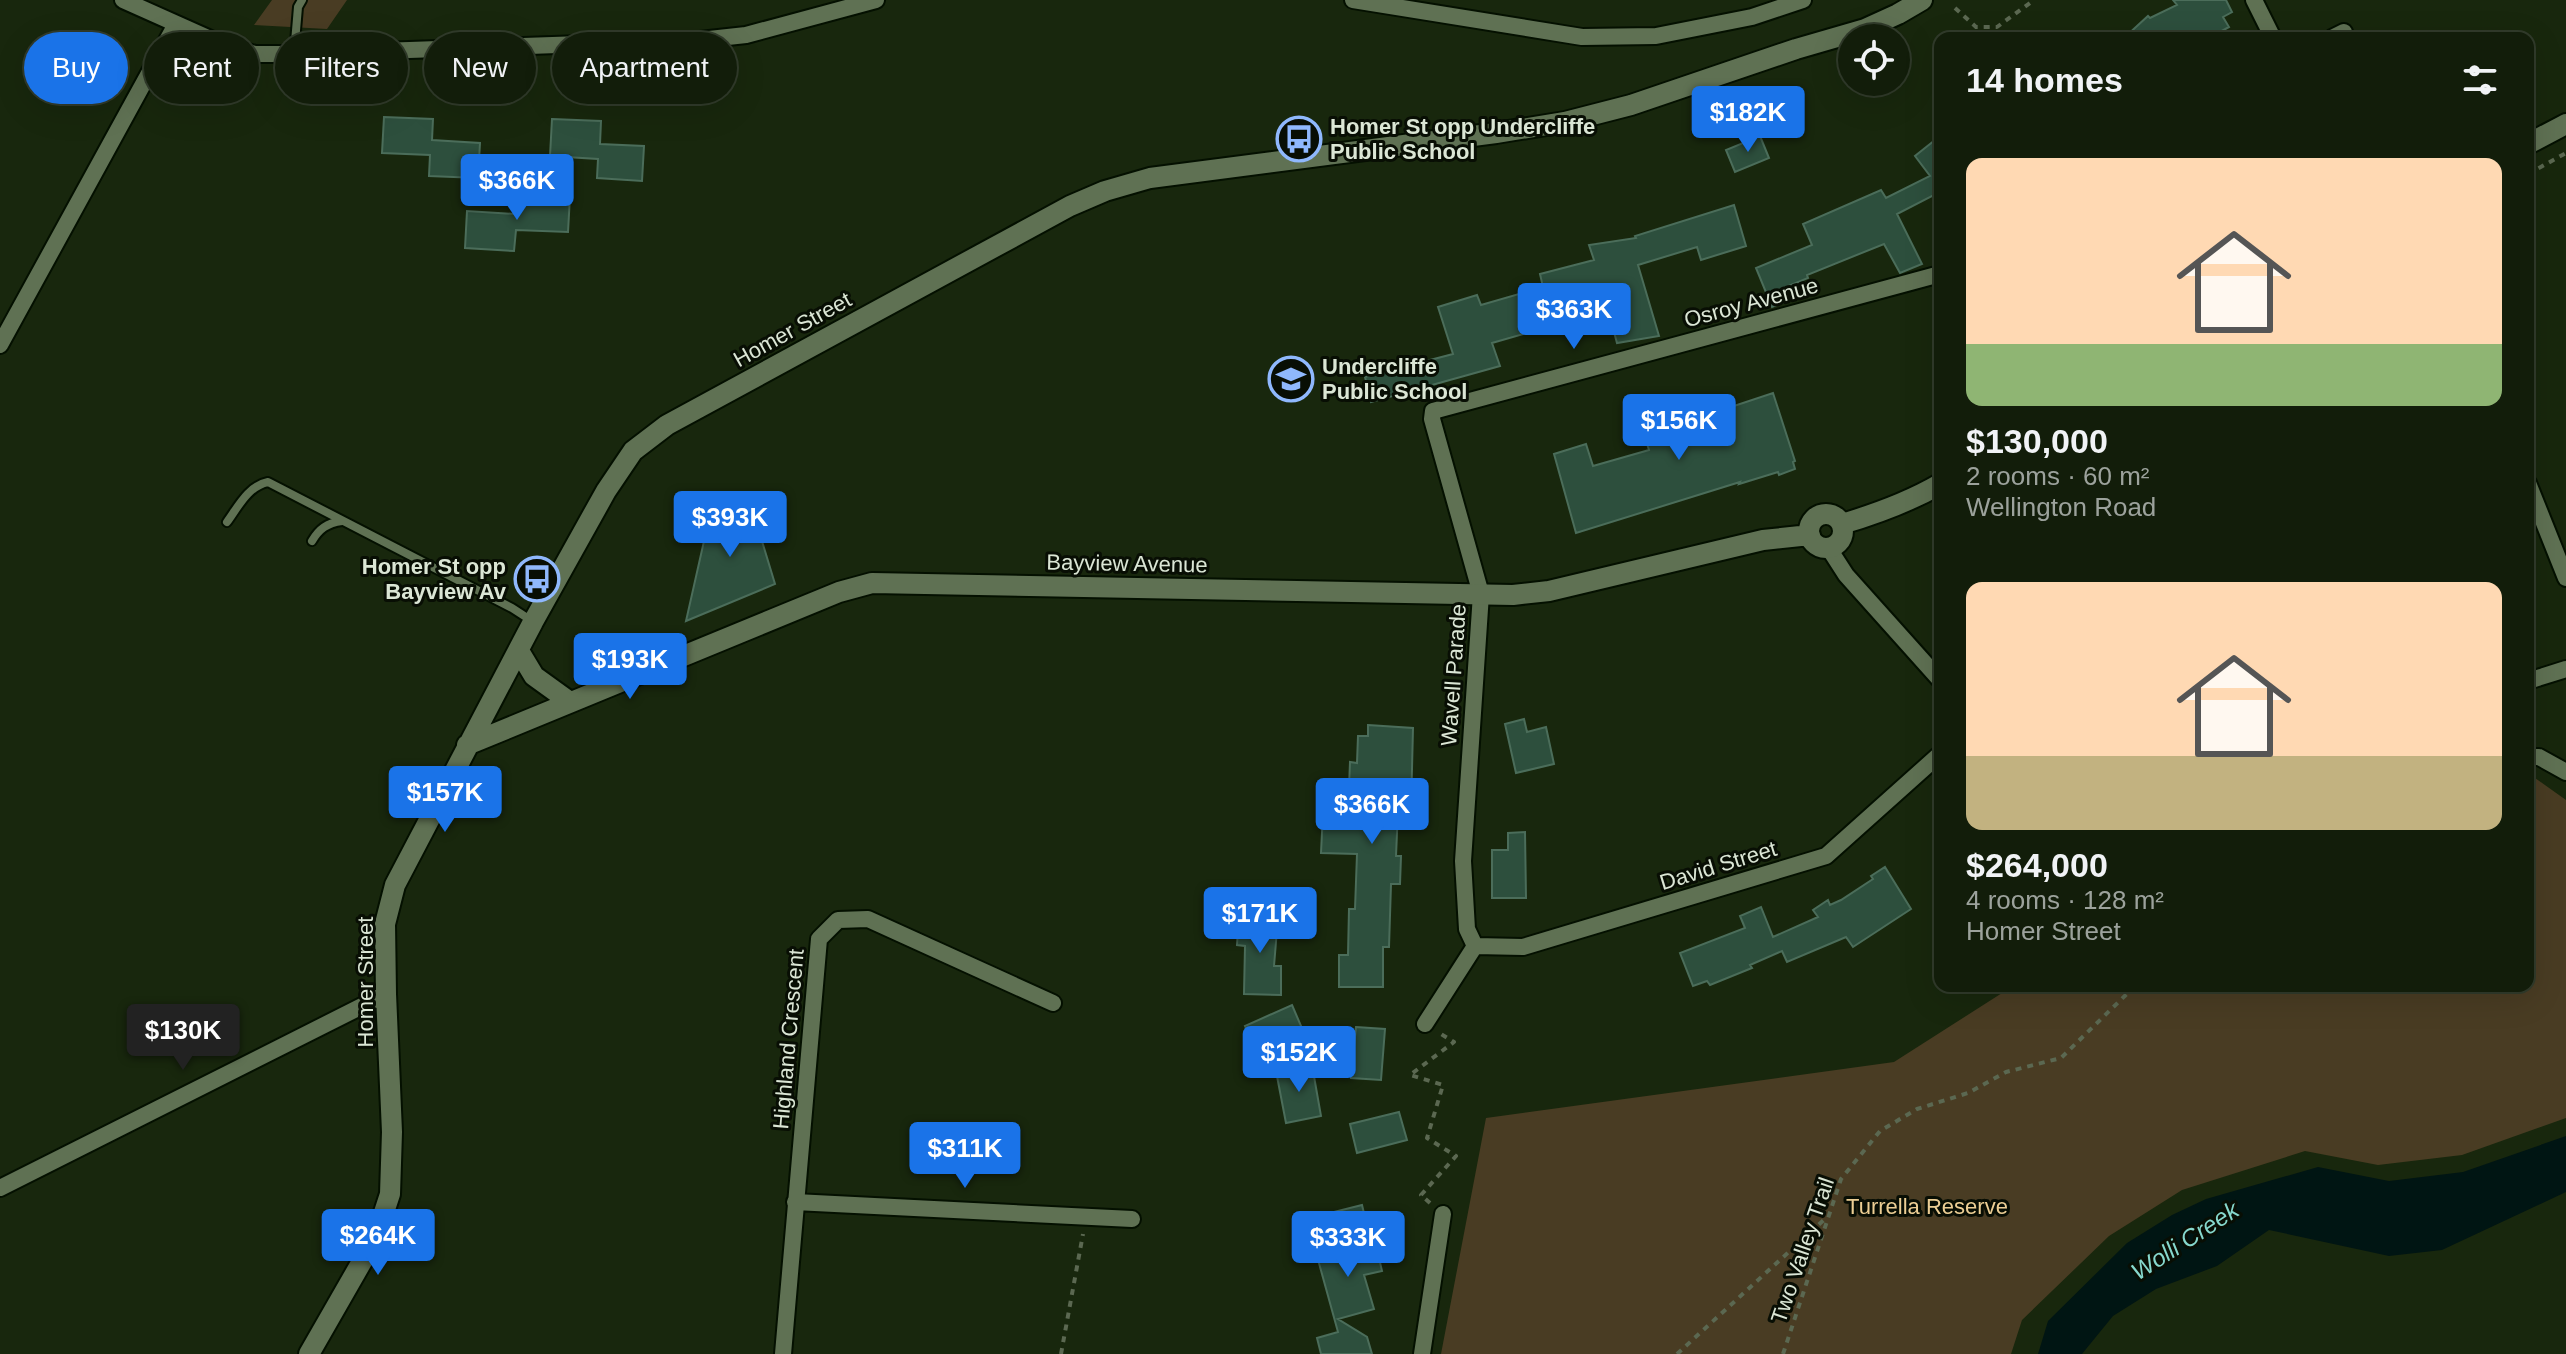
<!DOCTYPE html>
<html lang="en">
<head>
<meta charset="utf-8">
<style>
	:root { --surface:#121d0a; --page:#1f2a18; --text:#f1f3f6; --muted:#9ca29c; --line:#313b2b; --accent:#1a73e8 }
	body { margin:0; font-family:Arial,sans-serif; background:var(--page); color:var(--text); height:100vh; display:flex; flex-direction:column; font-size:30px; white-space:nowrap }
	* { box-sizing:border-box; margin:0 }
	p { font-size:26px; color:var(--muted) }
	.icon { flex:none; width:44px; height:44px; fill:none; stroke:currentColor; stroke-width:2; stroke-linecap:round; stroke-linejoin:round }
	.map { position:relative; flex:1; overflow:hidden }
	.panel { position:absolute; left:1934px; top:32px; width:600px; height:960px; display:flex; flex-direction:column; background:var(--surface); border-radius:16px; box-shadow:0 8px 32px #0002,0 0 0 2px var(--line) }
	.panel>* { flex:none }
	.banner { position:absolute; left:24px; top:32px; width:760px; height:72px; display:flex; gap:16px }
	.fabs { position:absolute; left:1838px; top:24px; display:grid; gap:16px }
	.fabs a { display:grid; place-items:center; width:72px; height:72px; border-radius:50%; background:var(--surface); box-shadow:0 8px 32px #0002,0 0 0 2px var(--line); font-size:40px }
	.price { position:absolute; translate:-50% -68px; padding:0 18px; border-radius:8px; background:var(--accent); color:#fff; font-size:26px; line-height:52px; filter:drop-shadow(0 2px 4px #0008) }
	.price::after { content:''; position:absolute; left:50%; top:48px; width:24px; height:18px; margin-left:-12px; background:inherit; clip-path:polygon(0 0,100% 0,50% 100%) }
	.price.selected { background:#222; color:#fff }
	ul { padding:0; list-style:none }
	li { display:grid; align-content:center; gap:16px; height:424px; padding:0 32px }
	li span { display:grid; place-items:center; height:248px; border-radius:16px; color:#555 }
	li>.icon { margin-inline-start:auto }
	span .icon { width:144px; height:144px; fill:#fffc; stroke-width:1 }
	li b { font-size:34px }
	h2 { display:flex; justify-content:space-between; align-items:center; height:96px; padding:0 32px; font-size:34px }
	.tag { padding:0 28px; border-radius:36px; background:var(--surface); box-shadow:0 8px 32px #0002,0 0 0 2px var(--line); font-size:28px; line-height:72px }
	.tag.selected { background:var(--accent); color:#fff }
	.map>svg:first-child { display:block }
	.green { fill:#493c23 }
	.water { fill:#001513 }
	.building { fill:#2d4f3d; stroke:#4b6d5a; stroke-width:2 }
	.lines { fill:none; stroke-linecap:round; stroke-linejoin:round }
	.service-casing { stroke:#041000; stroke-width:12 }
	.minor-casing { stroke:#041000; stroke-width:20 }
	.secondary-casing { stroke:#041000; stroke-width:24 }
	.path { stroke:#5b6851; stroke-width:4; stroke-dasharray:6 6; stroke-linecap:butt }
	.service { stroke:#5f7153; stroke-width:8 }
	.minor { stroke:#5f7153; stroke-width:16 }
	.secondary { stroke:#5f7153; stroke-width:20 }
	.labels { text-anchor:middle; stroke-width:6; stroke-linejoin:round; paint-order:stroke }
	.poi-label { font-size:22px; font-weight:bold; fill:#dbe6d5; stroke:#080e04; text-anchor:start }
	.street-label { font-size:22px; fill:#dbe6d5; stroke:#080e04 }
	.park-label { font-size:22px; fill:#ecce94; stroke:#080e04 }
	.water-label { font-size:24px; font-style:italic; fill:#86d8cd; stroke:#080e04 }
</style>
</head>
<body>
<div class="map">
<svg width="2566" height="1354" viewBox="0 0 2566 1354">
	<rect width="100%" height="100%" fill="#18270d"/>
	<path class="green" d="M272,0H347L327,29L254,25Z
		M2528,773L2566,800V1118L2462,1155L2378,1165L2305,1151L2182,1190L2109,1236L2022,1320L2011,1354H1441L1486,1118L1894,1062L2013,986H2528Z"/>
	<path class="water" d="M2566,1136V1192L2442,1250L2389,1256L2269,1230L2217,1266L2156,1289L2113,1316L2082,1354H2038L2048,1321L2127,1243L2172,1215L2206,1199L2318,1167L2389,1181L2463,1172Z"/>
	<path class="building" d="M2173,0H2226L2232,12L2223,17L2229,27L2209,38H2124L2148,16L2150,18L2177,5Z
		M384,117L433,119L432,140L480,143L478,178L429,176L430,155L382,153Z
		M552,119L601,121L600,144L644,146L642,181L597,178L598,159L550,156Z
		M1760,136L1769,158L1735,172L1726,150Z
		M1940,136V192L1897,214L1922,264L1900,273L1884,244L1807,275L1808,278L1786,287L1791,299L1772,307L1756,268L1812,245L1803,224L1881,190L1886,198L1930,176L1915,156Z
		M517,193L570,196L568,232L516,230L514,251L465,248L467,211L516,214Z
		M1734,205L1746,246L1701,260L1697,247L1638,265L1659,336L1617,343L1607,306L1539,324L1541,329L1492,343L1500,366L1371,402L1365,377L1453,354L1438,307L1477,295L1481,305L1543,287L1540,274L1594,260L1589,245L1636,238L1635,236Z
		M1773,393L1795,461L1793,462L1795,469L1779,475L1778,472L1739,484L1740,482L1576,533L1554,454L1586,444L1593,466L1649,450L1643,431L1706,411L1704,404L1730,396L1734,406Z
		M748,495L775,584L686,621L711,510Z
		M1524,719L1527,732L1546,727L1554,764L1516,773L1505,724Z
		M1368,725L1413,728L1411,810H1398L1396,856H1401L1400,884H1391L1389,947H1383V987H1339V955H1348L1349,909H1355L1357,854L1321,853L1323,812L1348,813L1350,762L1357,763L1358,736H1368Z
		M1525,832L1526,898H1492V850H1508V833Z
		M1885,867L1911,909L1853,947L1846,937L1787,962L1782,951L1750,965L1752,968L1710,985L1707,981L1693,986L1680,953L1745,928L1740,916L1761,907L1773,937L1818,917L1813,910L1828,900L1830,905L1841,900L1873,879L1871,876Z
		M1239,915L1278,918L1274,966H1281V995L1244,994L1245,946L1237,945Z
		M1292,1005L1304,1033L1258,1054L1245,1026Z
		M1356,1027L1385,1029L1381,1080L1351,1078Z
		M1312,1065L1321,1116L1286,1123L1276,1071Z
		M1399,1112L1407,1140L1357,1153L1350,1124Z
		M1362,1205L1371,1242L1375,1241L1382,1271L1364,1275L1374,1309L1338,1319L1367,1337L1372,1354H1321L1317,1338L1338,1332L1317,1256L1335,1251L1326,1214Z"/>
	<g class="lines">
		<g class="service-casing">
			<path id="service" d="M294,54L298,7L302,0
				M227,522C238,507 248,486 268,482L512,608L532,621
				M312,541C319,529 327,523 342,521"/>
		</g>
		<g class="minor-casing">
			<path id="minor" d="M123,0L226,46L255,54H294L700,40L746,35L876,0
				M1353,0L1582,37L1656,36L1752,17L1803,0
				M2254,0L2273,38
				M2332,38L2344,32
				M0,345L176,24
				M2528,483L2566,578
				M1828,547L1846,575L1940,680
				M2528,681L2566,669
				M2528,757H2539L2566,772
				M1475,946L1523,947L1826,856L1940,754
				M1425,1024L1475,946L1467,929L1463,861L1481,594L1432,419L1433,411L1940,274
				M0,1188L386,994
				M795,1202L1132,1219
				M783,1354L819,939L838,920L868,919L1053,1003
				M1422,1354L1443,1214"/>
		</g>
		<g class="secondary-casing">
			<path id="secondary" d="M2528,144L2566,124
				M1809 531a17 17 0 1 1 34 0a17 17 0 1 1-34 0Z
				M1842,524C1876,514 1909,502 1940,484
				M519,651L534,676L570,702
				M467,745L839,592L872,583L1513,595L1549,591L1763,540L1810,535
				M309,1354L376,1237L390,1194L392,1132L386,994L385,924L395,885L533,622L606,491L633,451L667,425L1070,206L1105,191L1150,178L1496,133L1565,122L1631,105L1796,49L1865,29L1898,14L1922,0"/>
		</g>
		<path class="path" d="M1955,8L1976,27H1997L2034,0
			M2528,174L2566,153
			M1430,1203L1421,1195L1456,1156L1427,1138L1443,1085L1410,1075L1454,1042L1441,1034
			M1061,1354L1083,1234
			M1677,1354L1826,1218
			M1783,1354L1841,1179L1880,1131L1917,1109L1968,1093L2006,1072L2061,1058L2135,986"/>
		<use href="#service" class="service"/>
		<use href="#minor" class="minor"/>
		<use href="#secondary" class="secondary"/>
	</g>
	<defs>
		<g id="bus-ring" transform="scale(2.3)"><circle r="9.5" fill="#080e04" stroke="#8fb8fd" stroke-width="1.5"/><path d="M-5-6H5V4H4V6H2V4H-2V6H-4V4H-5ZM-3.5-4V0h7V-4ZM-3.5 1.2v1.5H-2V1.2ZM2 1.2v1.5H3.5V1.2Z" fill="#8fb8fd"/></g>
		<g id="school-ring" transform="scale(2.3)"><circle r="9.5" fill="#080e04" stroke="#8fb8fd" stroke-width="1.5"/><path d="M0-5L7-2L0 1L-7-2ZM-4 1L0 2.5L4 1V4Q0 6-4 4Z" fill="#8fb8fd"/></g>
	</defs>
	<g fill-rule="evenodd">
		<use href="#bus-ring" x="1299" y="139"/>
		<use href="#school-ring" x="1291" y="379"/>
		<use href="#bus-ring" x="537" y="579"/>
	</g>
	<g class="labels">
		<g class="poi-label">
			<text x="1330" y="134">Homer St opp Undercliffe<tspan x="1330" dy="25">Public School</tspan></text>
			<text x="1322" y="374">Undercliffe<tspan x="1322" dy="25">Public School</tspan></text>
			<text x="506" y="574" text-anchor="end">Homer St opp<tspan x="506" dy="25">Bayview Av</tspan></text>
		</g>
		<g class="street-label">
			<text transform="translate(1751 302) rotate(-15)" y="8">Osroy Avenue</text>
			<text transform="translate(792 329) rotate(-29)" y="8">Homer Street</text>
			<text transform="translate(1127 563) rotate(1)" y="8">Bayview Avenue</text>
			<text transform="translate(1453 675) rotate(-86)" y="8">Wavell Parade</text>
			<text transform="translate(1718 865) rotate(-17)" y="8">David Street</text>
			<text transform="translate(365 982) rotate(-90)" y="8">Homer Street</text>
			<text transform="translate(788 1039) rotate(-85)" y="8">Highland Crescent</text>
			<text transform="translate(1802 1250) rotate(-71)" y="8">Two Valley Trail</text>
		</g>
		<g class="park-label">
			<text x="1927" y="1214">Turrella Reserve</text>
		</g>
		<g class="water-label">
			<text transform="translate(2185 1241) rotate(-33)" y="8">Wolli Creek</text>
		</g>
	</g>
</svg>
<div class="fabs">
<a><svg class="icon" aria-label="locate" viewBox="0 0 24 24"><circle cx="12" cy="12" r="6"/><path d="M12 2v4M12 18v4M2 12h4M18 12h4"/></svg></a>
</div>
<b class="price" style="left:1748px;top:154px">$182K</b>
<b class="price" style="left:517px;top:222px">$366K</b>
<b class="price" style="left:1574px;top:351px">$363K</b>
<b class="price" style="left:1679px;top:462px">$156K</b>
<b class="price" style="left:730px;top:559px">$393K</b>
<b class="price" style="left:630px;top:701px">$193K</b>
<b class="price" style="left:445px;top:834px">$157K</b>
<b class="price" style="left:1372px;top:846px">$366K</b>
<b class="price" style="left:1260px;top:955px">$171K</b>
<b class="price selected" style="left:183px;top:1072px">$130K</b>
<b class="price" style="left:1299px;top:1094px">$152K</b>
<b class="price" style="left:965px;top:1190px">$311K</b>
<b class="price" style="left:378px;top:1277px">$264K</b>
<b class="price" style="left:1348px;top:1279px">$333K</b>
<div class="banner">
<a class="tag selected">Buy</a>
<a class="tag">Rent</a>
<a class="tag">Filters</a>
<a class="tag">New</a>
<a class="tag">Apartment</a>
</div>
<section class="panel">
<h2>14 homes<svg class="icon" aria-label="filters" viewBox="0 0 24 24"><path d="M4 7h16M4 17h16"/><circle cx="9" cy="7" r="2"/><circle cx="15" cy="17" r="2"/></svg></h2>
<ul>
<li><span style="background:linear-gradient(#ffd9b3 75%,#8fb573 0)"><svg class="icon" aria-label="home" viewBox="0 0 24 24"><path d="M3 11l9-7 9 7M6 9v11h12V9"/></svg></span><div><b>$130,000</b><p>2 rooms · 60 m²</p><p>Wellington Road</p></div></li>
<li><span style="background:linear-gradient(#ffd9b3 70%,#c2b280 0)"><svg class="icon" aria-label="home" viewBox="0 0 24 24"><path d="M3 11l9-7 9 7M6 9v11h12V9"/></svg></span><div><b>$264,000</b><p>4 rooms · 128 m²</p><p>Homer Street</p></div></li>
</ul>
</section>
</div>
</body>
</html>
